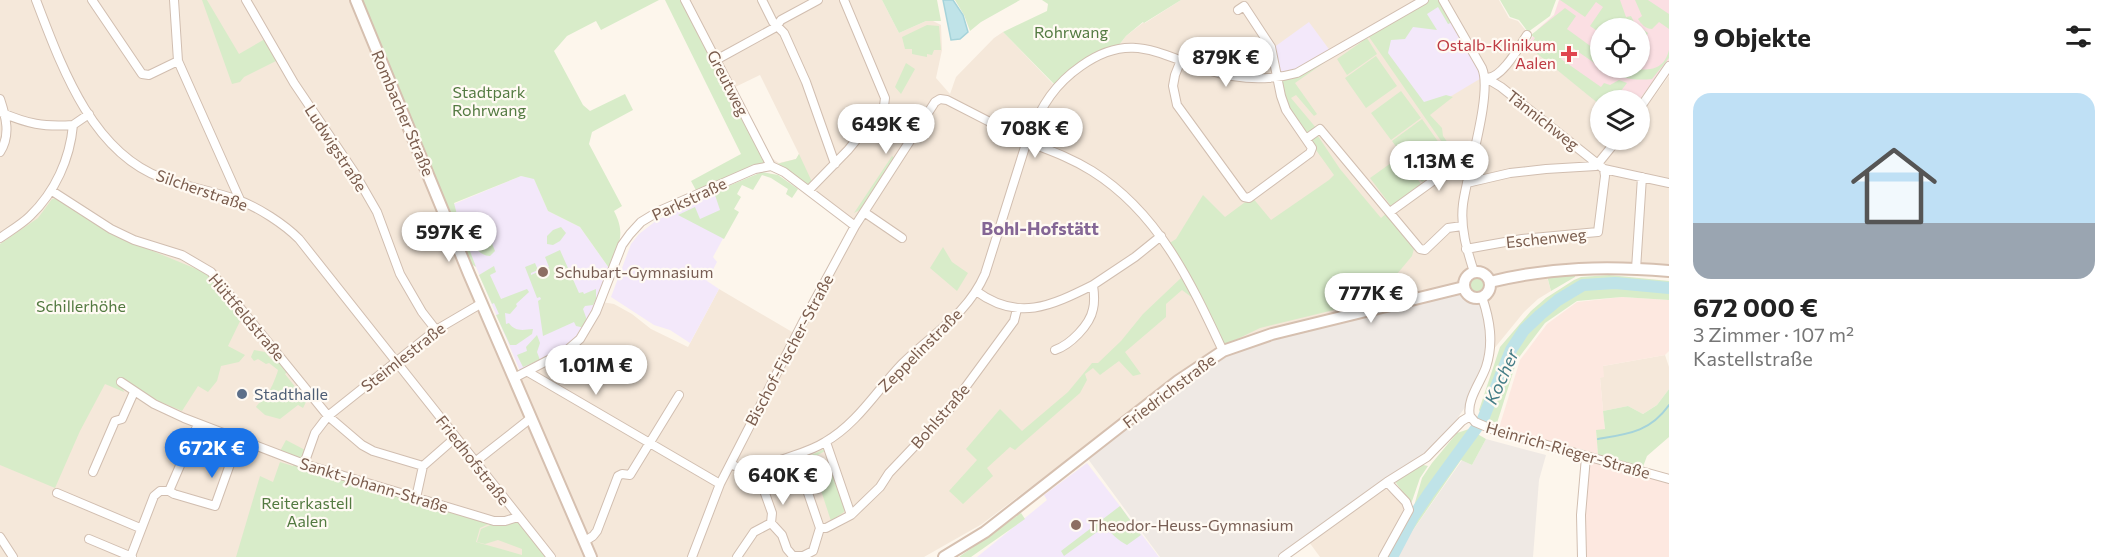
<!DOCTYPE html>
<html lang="de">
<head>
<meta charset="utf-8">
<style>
	:root { --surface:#fff; --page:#f6f6f6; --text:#222; --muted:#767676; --line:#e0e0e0; --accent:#1a73e8 }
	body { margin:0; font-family:Commissioner,sans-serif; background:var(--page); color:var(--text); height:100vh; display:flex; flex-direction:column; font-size:22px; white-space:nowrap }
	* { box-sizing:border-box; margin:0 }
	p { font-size:20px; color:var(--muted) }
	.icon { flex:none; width:33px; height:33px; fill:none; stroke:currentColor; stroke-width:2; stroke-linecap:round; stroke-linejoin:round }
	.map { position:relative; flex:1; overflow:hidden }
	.drawer { display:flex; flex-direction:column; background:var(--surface); width:450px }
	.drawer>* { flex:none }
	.controls { position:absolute; left:1590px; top:18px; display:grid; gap:12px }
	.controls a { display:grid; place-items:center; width:60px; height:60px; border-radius:50%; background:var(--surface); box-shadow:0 2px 4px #0004; font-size:30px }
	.price { position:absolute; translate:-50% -51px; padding:0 14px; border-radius:21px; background:#fff; color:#222; font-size:20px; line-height:39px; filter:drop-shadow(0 2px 3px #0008) }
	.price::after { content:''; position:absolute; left:50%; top:36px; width:18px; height:14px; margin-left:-9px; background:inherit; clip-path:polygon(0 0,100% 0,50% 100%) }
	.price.on { background:var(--accent); color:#fff }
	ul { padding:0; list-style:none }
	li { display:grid; align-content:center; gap:12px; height:318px; padding:0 24px }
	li+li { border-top:2px solid var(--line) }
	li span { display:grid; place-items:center; height:186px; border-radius:18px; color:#555 }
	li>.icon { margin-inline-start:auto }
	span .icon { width:108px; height:108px; fill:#fffc; stroke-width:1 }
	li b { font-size:26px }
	h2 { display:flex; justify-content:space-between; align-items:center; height:72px; padding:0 24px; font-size:26px }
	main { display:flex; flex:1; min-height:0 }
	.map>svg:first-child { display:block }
	.residential { fill:#f5e8da }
	.commercial { fill:#fde8e0 }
	.industrial { fill:#efe9e4 }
	.education { fill:#f3e8fa }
	.medical { fill:#fbdfe3; fill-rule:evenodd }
	.green { fill:#d8ecc9 }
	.water { fill:#bfe3e8; stroke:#a5d3da; stroke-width:1.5 }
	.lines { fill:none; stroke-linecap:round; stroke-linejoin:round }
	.stream { stroke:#a5d3da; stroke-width:2 }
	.river { stroke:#bfe3e8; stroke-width:12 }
	.street-casing { stroke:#d1beb0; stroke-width:10 }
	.secondary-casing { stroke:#d6c0b0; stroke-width:14 }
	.street { stroke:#fff; stroke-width:8 }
	.secondary { stroke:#fff; stroke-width:10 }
	.health-dot { fill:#e0444e; stroke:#fffaf3; stroke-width:2 }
	.education-dot { fill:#8d6e63; stroke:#fffaf3; stroke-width:2 }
	.service-dot { fill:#5c6f8a; stroke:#fffaf3; stroke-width:2 }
	.labels { text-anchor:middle; stroke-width:4.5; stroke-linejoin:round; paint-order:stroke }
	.park-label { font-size:16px; fill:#537a41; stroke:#fffaf3 }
	.health-label { font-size:16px; fill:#be3a42; stroke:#fffaf3; text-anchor:end }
	.street-label { font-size:16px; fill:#7a5c4d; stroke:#fffaf3 }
	.education-label { font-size:16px; fill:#785e54; stroke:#fffaf3; text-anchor:start }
	.service-label { font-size:16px; fill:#4e5e75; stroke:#fffaf3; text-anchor:start }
	.neighbourhood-label { font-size:18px; font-weight:bold; fill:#846695; stroke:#fffaf3 }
	.water-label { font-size:18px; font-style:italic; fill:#437c86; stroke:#fffaf3 }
</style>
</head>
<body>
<main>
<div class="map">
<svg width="1669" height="557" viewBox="0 0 1669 557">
	<rect width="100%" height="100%" fill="#fdf6ec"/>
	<path class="residential" d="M0,0H353L512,381L602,302L614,304L632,314L651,329L688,347L719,289L799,336L858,227L771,166L773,159L779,163L796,159L799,154L760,75L731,89L685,0H882L899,33L926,21H933L941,25L942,50L936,78L950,94L956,77L994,38L1003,32L1055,86L1103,50L1119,45L1126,36L1144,22L1145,23L1181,0H1499L1509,18L1518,21L1531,37L1528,45L1600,105V140H1640V116L1669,76V269L1546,273L1551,291L1538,299L1524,312L1493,350L1200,366L1068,459L982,524L924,557H0Z
		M1665,355L1669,367V389L1657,405L1643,414L1628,406L1603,411L1600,378L1603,366Z
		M1381,489H1386L1402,503L1406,513L1380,557H1320L1309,542Z"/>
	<path class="commercial" d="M1622,297L1669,300V351L1665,355L1603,366L1604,377L1600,378L1605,430H1596L1598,455L1498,431L1520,360L1547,324L1577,302Z
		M1587,458L1669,480V557H1581Z"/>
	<path class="industrial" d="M1464,287L1473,297H1482L1490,331L1482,378L1466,406L1446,434L1427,457L1281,557H1160L1088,459L1200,366L1223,351Z
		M1486,439L1546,455L1539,480L1533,557H1398L1404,543L1462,460L1472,465Z"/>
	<path class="education" d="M1438,0L1483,77L1423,113L1369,34Z
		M1309,22L1331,52L1296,71L1279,75L1273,48Z
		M521,176L534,178L548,211L580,227L609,268L594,312L578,340L564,349L520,371L476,267L470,263L447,207Z
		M722,190L733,220L713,257L717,262L707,281L719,289L690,343L670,330L654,325L611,297L631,244L639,234L657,220Z
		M1087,463L1159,557H977L1047,500L1044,495Z"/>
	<path class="medical" d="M1559,0H1669V61L1639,100H1600V105L1527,45L1538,29L1554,15ZM1600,28H1640V68H1600Z"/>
	<path class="green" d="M202,0H207L239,54L265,39L278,60L244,77L240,82L232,84Z
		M358,0H659L601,30L596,21L567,36L554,51L583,105L590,111L625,94L633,110L592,132L589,144L622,206L614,211C626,234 619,245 609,268L580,227L548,211L534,179L521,176L454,203L464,242L468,246L476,267L470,263Z
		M665,0H685L771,166L698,194L691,181L741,154Z
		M882,0H937L941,21H926L899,33Z
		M955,0H1020L981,22L970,31L964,15Z
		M1042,0H1181L1144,23L1143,22L1126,36L1119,45L1103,50L1055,85L1003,32L1047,11L1048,4Z
		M1428,0H1440L1453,22L1448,24L1438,7L1427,14L1437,30L1413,27L1405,39L1391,40L1388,53L1424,102L1446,95L1453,97L1430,115L1442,128L1443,136L1459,158L1455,161L1367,34Z
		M1500,0H1556L1550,16L1528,32L1519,20L1510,17Z
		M1560,0H1620L1626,17L1631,16L1635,24L1648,33L1646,37L1640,32V28H1635L1629,24L1626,28H1600V33L1590,26L1603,7L1596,2L1585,17Z
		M1635,0H1648L1669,14V29L1659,22L1652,29C1646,29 1641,24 1638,19L1642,16Z
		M1565,8L1576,16L1567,29L1600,53V67L1570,46L1561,59L1601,87L1604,83L1610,85L1619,80L1627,83L1614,100H1600V105L1529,47L1535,38L1531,35Z
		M927,25L939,26L941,50H934L932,55L927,54V57L912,54V49H905L902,37Z
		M1367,38L1377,54L1347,75L1337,59Z
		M1669,50V58L1652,79C1634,81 1617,78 1602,68C1610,67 1618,66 1626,68C1644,70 1663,74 1669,50Z
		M1376,56L1397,86L1366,108L1345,78Z
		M1328,60L1295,83L1317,114L1314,116L1296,95L1291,98L1317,129L1306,136L1290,112L1278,80Z
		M906,63L915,69L901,94L895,87Z
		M1401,91L1421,118L1391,140L1371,113Z
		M1422,119L1452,161L1422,182L1392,141Z
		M1316,133L1340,169L1381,218L1388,212L1415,245L1412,256L1397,274L1412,291L1260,328L1223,346L1168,244L1176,239L1203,195L1225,217L1252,197L1271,220L1329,180L1334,175L1308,139Z
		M799,154L813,184L809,188L773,165L796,159Z
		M892,156L896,159L862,209L854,213Z
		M1401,156L1421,184L1391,206L1370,178Z
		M762,172L778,175L798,189L792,198L786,194L788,189L771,178L762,175L753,190L742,185L737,194L741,197L734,209L739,212L724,239L678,215L695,207L700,219L720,210L714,192Z
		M57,198L131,242L211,275L243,315L228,346L245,355L239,362L221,366L217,381L208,392L198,386L182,411L158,401L129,383L121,382L124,392L105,384L80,431L55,488L0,465V244L38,218L52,199Z
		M463,214L473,239L487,231L495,251L490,256C474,256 466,230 461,217Z
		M561,227L566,233L560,241L553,245L547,244V236L553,230Z
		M943,247L952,262L968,273L957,291L930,268Z
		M560,250L579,293L583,292L584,294L596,289V299L593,305L585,306L583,309L588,323L585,328L576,326L574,322L543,336L538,301L541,299L540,297L537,298L525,267L535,263L538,270L531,273V275L549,267L545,257Z
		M494,266L496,272L490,275L501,299L527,289L529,292L516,304L517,306L510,314L505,313L506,324L509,323C515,332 523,330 533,329L532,334L516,345H510L496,315L499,314L494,303L492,304L479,275Z
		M1575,270V277L1551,291L1546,272Z
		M1467 285a10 10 0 1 1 20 0a10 10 0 1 1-20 0Z
		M1609,275L1669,281V300L1622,297L1577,301L1545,323L1517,360L1497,423C1489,420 1483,418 1479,410L1500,347L1531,311L1546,298L1574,280L1581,277Z
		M1182,277L1194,299L1182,290L1166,304V317L1125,352L1141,374L1133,376L1119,361L1100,375L1093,368L1085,374L1087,380L1080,393L1015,450L1010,447L987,468L993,476L963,504L949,491L977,460L966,449L1000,409L1022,431L1068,392L1092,363H1098L1121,341L1143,314Z
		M537,335L540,343L537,352L540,360L523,367L517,355L527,351L526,347Z
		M254,350L265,352L271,359L277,354L290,370L285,374L303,397L308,394L309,396L303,408L298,405L280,419L265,415L256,407C259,402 263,400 266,396C270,392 277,375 278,370L269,363L266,364L258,359L254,361L251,357Z
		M1669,389V437L1647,456L1641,472L1598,455L1596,430L1605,429L1603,411L1628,406L1643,414L1657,405Z
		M1469,429L1486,439L1472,465L1461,460L1404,543L1398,557H1394L1420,511L1414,506L1422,478L1432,463L1457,433Z
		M286,440L307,451L303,463L279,453Z
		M824,449L825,451L814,457L819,470L831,466L845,508L844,512L831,521L814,469L809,471L805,460V458Z
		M280,462L293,466L295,462L491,523L480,528L476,542L522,555V549L498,540L485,544L477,542L481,529L495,523L518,520L548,557H236L260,476L273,482Z
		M1419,464L1428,466L1420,478L1411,504L1394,480Z
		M1120,506L1141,535L1127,545C1117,540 1112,533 1104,527L1064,556L1061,551Z
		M1021,513L1025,519L971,557H959Z"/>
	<path class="water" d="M943,0H953L963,15L968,32L960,39L951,40Z"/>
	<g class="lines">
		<path class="stream" d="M1598,439C1628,434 1650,432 1669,405"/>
		<path class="river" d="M1392,557L1413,517L1429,493L1483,419L1511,350L1524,330L1540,315L1558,300L1583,285L1615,283L1669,288"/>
		<g class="street-casing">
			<path id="street" d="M36,0C61,65 91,152 162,178C187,187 213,191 238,200C258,207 284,224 299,239L551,557
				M92,0L142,74L149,75L178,61
				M174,0L178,61L240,200
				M246,0L294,83L354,172L377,212L400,274L422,312L436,330
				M685,0L771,166
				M762,0L773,22L784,33L806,82L835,164
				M1443,0L1482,68C1493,93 1467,173 1463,204C1460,228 1467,250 1474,272
				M716,60L776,27L781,20L818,0
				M1181,60L1175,75L1173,86L1177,105L1244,197L1249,198L1310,153L1312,148L1286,110L1281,96L1271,47L1244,6L1238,10
				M1486,78L1501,87L1604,169L1669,183
				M1487,78C1502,78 1519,47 1527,35
				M0,99C6,117 11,135 0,152
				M1640,108L1669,66
				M0,112C28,124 43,127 73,125
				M1030,134C1042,105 1055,84 1081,66C1132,30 1160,56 1211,71C1240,80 1268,81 1297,73L1424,0
				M1306,139L1320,129L1420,249L1425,250L1448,228L1462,226
				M1033,144C1054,152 1073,159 1092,171C1159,213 1191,283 1223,351
				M1467,183L1510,173L1546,169L1596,166L1617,140
				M809,190L848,150L884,106L885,98L844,0
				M52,191L111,229L134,240L182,255L211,272L328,416L362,445L373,451L423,466
				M864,212L902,238
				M1390,212L1473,152
				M0,238C10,231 22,224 30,216C55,192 70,159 73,125L89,114
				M1466,249L1522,239L1598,232L1605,176L1604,169
				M1636,269L1642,177
				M976,291C1018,322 1051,306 1093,285
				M1055,350C1070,345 1090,325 1093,309C1095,301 1094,292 1093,285L1135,257L1161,236
				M528,372L720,484
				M514,378L566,351L580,339L596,312L622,245L630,234L641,222L659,211L755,169L771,166L784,172L855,226
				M121,382L154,404L184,418L304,464L494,521H505L518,517
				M1470,416L1475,422L1496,431L1669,479
				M1470,416C1466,400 1481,382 1486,367C1494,343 1490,320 1482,297
				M826,442L851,515
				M475,462L531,418
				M304,464L315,433L328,416L436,330L482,303
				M731,464C749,474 760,467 778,461C794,455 811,451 825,442C857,424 877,390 902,364C932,334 967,315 985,274L1025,147
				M756,468L772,513L771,523L782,535L787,549L793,556H803L813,551L820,528L795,455
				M93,472L115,421L122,419L134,392
				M169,491L174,494L215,506L239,439
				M57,493L140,528
				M416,498L423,466L455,438
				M820,528H826L851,515L880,487L889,473L948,411L1014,321L1017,309
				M0,537L13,557
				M89,539L132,557
				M585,541L593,536L597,531L618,476L622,474L630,475L679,395
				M131,556L154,496L160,491H169L198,424
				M692,557L720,484L802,324L855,226L935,102L940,99L947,100L1021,138
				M737,557L754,532L771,523
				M1283,557L1387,482L1427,457L1462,421L1470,416
				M1383,557L1409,510L1406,502L1387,482
				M1582,557L1581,515L1586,457"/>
		</g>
		<g class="secondary-casing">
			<path id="secondary" d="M356,0L469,274L591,557
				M1464 285a13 13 0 1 1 26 0a13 13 0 1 1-26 0Z
				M1490,282C1550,267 1608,266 1669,271
				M944,557L985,532L1178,381L1223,351L1272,334L1464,287"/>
		</g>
		<use href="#street" class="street"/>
		<use href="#secondary" class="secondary"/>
	</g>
	<path class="health-dot" d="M1566 45h6v6h6v6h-6v6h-6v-6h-6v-6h6z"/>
	<g class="education-dot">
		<circle cx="543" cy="272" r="6"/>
		<circle cx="1076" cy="525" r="6"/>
	</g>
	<circle class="service-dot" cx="242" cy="394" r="6"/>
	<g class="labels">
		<g class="park-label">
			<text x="1071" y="38">Rohrwang</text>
			<text x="489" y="98">Stadtpark<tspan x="489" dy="18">Rohrwang</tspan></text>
			<text x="81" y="312">Schillerhöhe</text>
			<text x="307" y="509">Reiterkastell<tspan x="307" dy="18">Aalen</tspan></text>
		</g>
		<g class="health-label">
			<text x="1556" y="51">Ostalb-Klinikum<tspan x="1556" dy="18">Aalen</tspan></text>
		</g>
		<g class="street-label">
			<text transform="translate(728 83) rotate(63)" y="6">Greutweg</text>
			<text transform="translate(403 113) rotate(67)" y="6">Rombacher Straße</text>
			<text transform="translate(1543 120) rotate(38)" y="6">Tännichweg</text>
			<text transform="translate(336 148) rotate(57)" y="6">Ludwigstraße</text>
			<text transform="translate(202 190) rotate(19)" y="6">Silcherstraße</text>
			<text transform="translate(689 199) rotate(-25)" y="6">Parkstraße</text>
			<text transform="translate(1546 238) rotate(-6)" y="6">Eschenweg</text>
			<text transform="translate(247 317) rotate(50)" y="6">Hüttfeldstraße</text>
			<text transform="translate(789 350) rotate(-62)" y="6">Bischof-Fischer-Straße</text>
			<text transform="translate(920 350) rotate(-45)" y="6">Zeppelinstraße</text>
			<text transform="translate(403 357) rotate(-38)" y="6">Steimlestraße</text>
			<text transform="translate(1169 391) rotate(-37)" y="6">Friedrichstraße</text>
			<text transform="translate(940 416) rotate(-49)" y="6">Bohlstraße</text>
			<text transform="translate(1568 450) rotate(16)" y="6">Heinrich-Rieger-Straße</text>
			<text transform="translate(473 460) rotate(52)" y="6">Friedhofstraße</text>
			<text transform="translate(374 485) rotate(17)" y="6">Sankt-Johann-Straße</text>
		</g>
		<g class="education-label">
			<text x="555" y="278">Schubart-Gymnasium</text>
			<text x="1088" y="531">Theodor-Heuss-Gymnasium</text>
		</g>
		<g class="service-label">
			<text x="254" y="400">Stadthalle</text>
		</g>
		<g class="neighbourhood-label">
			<text x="1040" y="235">Bohl-Hofstätt</text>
		</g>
		<g class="water-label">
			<text transform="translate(1502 377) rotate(-66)" y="6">Kocher</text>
		</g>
	</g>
</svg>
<div class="controls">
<a><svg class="icon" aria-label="locate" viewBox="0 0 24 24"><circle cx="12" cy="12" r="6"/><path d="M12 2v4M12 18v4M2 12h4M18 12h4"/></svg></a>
<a><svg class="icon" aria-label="layers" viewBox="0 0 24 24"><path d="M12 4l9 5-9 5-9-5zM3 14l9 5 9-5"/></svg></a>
</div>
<b class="price" style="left:1226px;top:88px">879K €</b>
<b class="price" style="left:886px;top:155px">649K €</b>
<b class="price" style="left:1035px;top:159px">708K €</b>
<b class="price" style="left:1439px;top:192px">1.13M €</b>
<b class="price" style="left:449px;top:263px">597K €</b>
<b class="price" style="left:1371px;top:324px">777K €</b>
<b class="price" style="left:596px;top:396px">1.01M €</b>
<b class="price on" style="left:212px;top:479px">672K €</b>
<b class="price" style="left:783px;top:506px">640K €</b>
</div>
<section class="drawer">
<h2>9 Objekte<svg class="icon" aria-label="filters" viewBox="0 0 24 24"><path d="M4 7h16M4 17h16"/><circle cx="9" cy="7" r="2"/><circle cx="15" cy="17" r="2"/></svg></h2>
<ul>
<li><span style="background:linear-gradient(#bfe0f5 70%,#9aa5b1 0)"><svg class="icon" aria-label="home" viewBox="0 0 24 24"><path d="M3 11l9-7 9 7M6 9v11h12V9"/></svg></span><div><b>672 000 €</b><p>3 Zimmer · 107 m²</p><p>Kastellstraße</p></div></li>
</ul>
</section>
</main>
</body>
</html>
